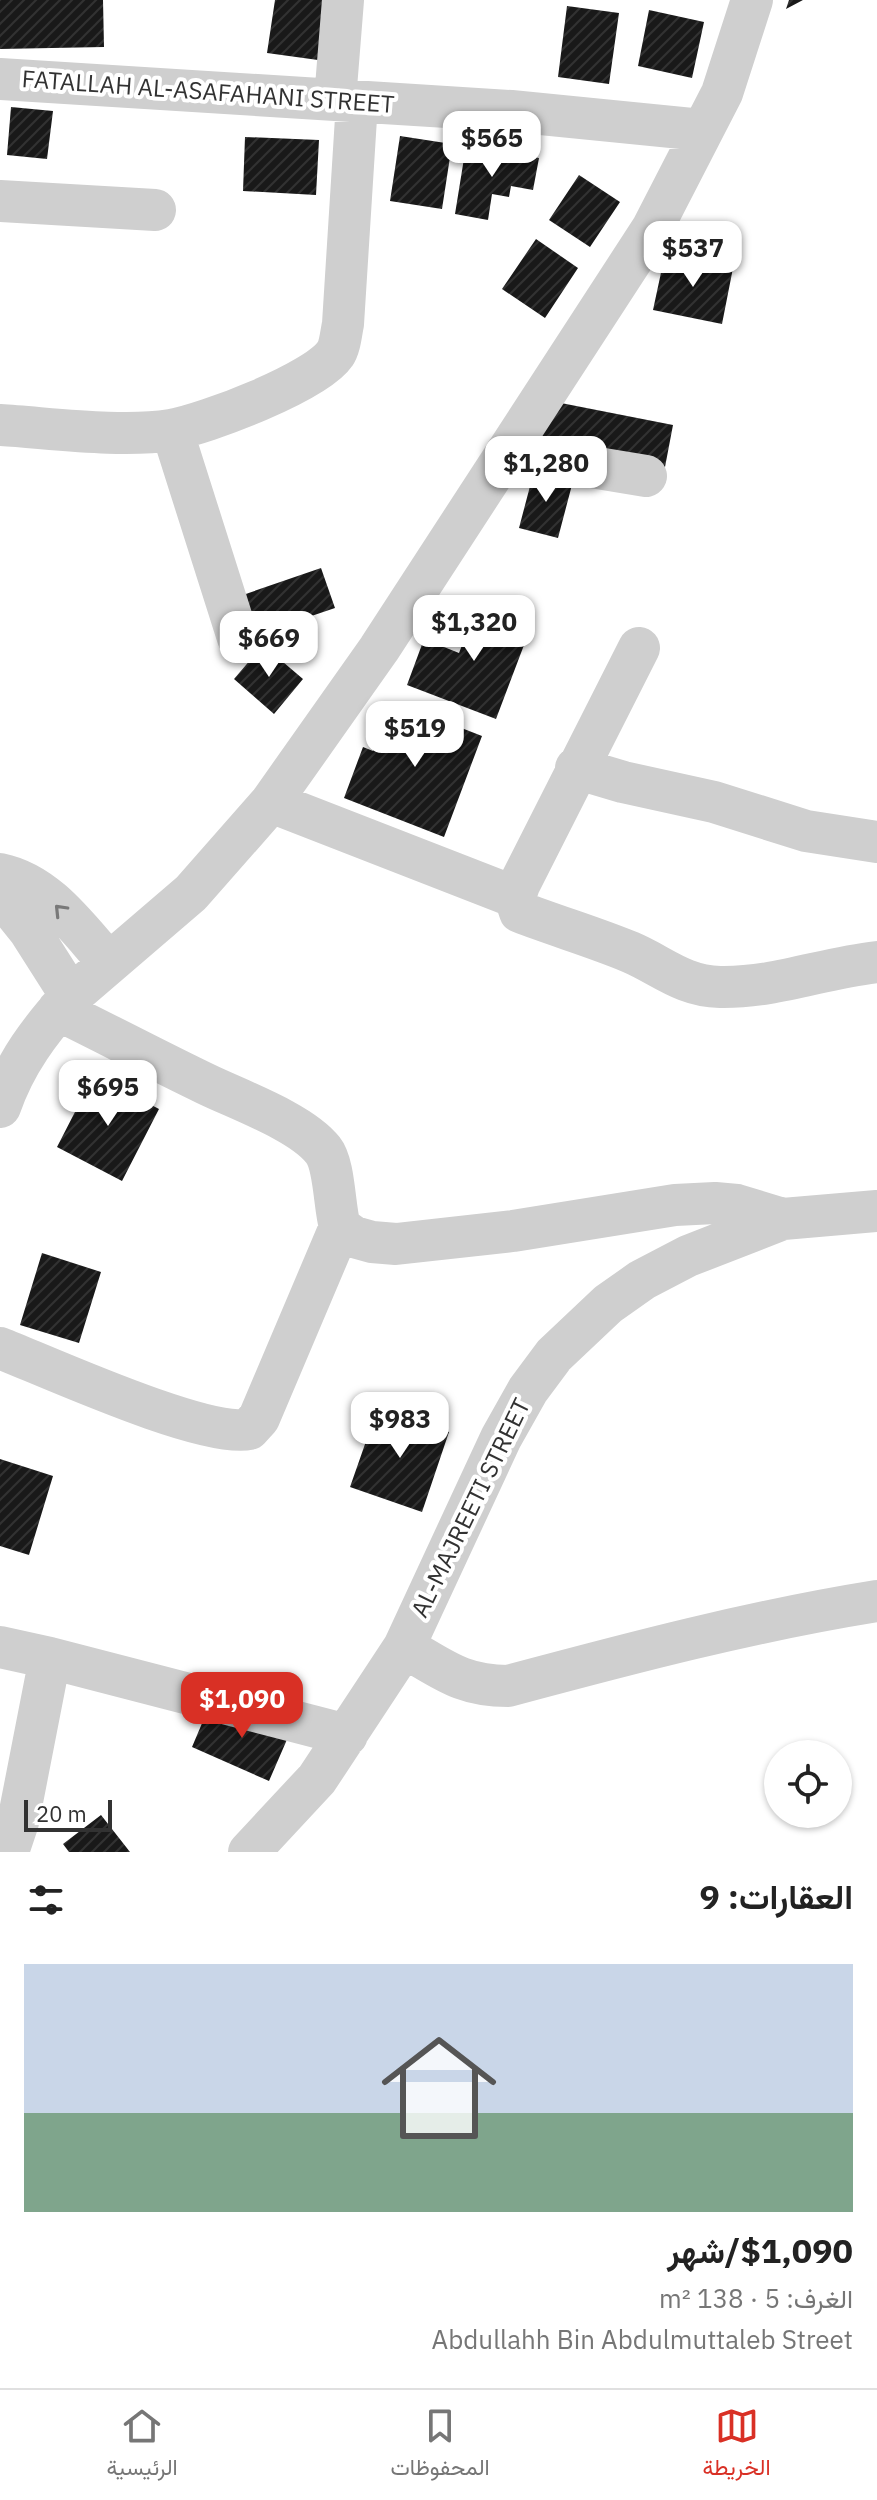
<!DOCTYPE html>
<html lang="ar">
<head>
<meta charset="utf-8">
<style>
	:root { --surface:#fff; --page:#f2f2f2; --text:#222; --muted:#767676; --line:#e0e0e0; --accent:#d93025 }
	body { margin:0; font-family:"IBM Plex Sans",Vazirmatn,sans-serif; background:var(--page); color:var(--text); direction:rtl; height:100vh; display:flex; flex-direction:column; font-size:30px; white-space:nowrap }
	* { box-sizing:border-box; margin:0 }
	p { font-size:26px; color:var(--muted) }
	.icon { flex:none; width:44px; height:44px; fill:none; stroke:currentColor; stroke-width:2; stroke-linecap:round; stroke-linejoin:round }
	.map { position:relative; height:1852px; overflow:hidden; direction:ltr }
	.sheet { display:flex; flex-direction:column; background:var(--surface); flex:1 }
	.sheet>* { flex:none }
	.fabs { position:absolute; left:764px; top:1740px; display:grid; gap:16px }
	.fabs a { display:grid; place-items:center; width:88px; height:88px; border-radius:50%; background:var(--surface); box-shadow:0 2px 6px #0004; font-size:40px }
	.scale { position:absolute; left:24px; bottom:20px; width:88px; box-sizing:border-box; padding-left:8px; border:4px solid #323232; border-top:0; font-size:22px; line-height:28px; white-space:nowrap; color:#323232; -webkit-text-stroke:6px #fff; paint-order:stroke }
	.price { position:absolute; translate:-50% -68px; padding:0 18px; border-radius:16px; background:#fff; color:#222; font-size:26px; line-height:52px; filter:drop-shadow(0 2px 4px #0008) }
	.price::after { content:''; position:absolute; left:50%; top:48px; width:24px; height:18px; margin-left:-12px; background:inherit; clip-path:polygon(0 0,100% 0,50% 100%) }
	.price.current { background:var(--accent); color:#fff }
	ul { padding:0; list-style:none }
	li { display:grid; align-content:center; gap:16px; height:424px; padding:0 24px }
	li span { display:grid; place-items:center; height:248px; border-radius:0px; color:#555 }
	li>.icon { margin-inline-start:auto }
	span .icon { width:144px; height:144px; fill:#fffc; stroke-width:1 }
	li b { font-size:34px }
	h2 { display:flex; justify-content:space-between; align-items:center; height:96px; padding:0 24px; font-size:34px }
	.dock { display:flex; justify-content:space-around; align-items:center; height:112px; border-top:2px solid var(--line); background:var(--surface); font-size:22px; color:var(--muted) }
	.dock a { display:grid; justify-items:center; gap:4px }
	.dock .current { color:var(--accent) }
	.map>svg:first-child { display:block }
	.building { fill:url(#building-hatch) }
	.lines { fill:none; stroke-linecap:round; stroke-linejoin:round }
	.minor { stroke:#cfcfcf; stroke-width:42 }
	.oneway { stroke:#797979 }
	.labels { text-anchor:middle; stroke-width:8; stroke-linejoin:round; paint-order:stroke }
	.street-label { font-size:24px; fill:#323232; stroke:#fff }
</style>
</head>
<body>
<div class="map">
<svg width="877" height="1852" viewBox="0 0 877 1852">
	<defs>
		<pattern id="building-hatch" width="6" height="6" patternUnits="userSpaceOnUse" patternTransform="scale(2)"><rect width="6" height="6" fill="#191919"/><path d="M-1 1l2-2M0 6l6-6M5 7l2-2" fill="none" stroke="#323232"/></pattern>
	</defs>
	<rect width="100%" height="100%" fill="#fff"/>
	<path class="building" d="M0,0H103L104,47L0,49Z
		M275,0H327L318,60L267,53Z
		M789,0H803L786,9Z
		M567,6L619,13L609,84L558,77Z
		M649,10L704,22L692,78L638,66Z
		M11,107L53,111L47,159L7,155Z
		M400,136L452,144L442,209L390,201Z
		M245,137L319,140L316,195L243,191Z
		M466,146L539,158L533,190L511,186L509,197L492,194L488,220L455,214Z
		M579,175L620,202L590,247L549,220Z
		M536,239L578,268L545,318L502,289Z
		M665,254L733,268L722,324L653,310Z
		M561,403L673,425L665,467L537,442Z
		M534,471L573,481L558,538L519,528Z
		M321,568L335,608L247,638L234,598Z
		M478,604L532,624L496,719L407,685L424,639L459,653Z
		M263,645L303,679L274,714L234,679Z
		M392,701L482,736L444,837L344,798L363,747L373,751Z
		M94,1075L159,1109L122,1181L57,1147Z
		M42,1253L101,1272L79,1343L20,1325Z
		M378,1407L449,1432L422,1512L350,1487Z
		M0,1459L53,1476L29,1555L0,1546Z
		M211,1702L292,1728L269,1781L192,1747Z
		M101,1815L130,1852H69L63,1844Z"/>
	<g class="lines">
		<path class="minor" d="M0,79L511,111L702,130
			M335,100L343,0
			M0,201L155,210
			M0,425C50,428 122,438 171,430C206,424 316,382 335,354C340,347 341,333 343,324L357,102
			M172,430L238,638
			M506,453L646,476
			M639,648L519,885L515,897L520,912C556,926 594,937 630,952C661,965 682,986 720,987C775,988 823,968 877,962
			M576,768L623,782L714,802L806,831L877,842
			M271,802L515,897
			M0,874C48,884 78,929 109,963
			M0,894L29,930L71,996
			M58,1010C107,1034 156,1060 206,1084C239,1100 301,1122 323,1150C335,1165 334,1207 340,1227
			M0,1107C15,1063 40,1030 71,996L191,893L271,802L379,649L652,229L722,93L752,0
			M340,1227L354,1237L372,1242L396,1244L513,1231L675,1205L715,1203L737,1205L783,1219
			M0,1348C48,1367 206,1439 249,1429L259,1418L340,1227
			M0,1647L50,1658L18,1822L8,1852
			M404,1647C443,1669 461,1686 508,1686C631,1653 752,1621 877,1601
			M50,1658L347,1735
			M249,1852L317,1779L404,1647L501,1438L528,1390L554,1355L608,1304L642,1280L688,1256L783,1219L877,1211"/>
	</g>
	<defs><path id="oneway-chevron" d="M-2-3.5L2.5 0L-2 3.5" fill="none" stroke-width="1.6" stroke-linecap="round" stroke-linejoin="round" transform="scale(2)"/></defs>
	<use class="oneway" href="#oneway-chevron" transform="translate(60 910) rotate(-134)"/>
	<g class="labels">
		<g class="street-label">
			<text transform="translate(208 92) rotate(4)" y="8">FATALLAH AL-ASAFAHANI STREET</text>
			<text transform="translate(471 1508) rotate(-64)" y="8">AL-MAJREETI STREET</text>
		</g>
	</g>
</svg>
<div class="fabs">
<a><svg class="icon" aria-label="locate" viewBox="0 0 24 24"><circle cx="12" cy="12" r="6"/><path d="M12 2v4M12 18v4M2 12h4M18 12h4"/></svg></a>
</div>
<div class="scale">20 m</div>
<b class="price" style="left:492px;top:179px">$565</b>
<b class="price" style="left:693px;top:289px">$537</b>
<b class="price" style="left:546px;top:504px">$1,280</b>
<b class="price" style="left:474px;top:663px">$1,320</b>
<b class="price" style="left:269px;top:679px">$669</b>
<b class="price" style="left:415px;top:769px">$519</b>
<b class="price" style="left:108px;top:1128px">$695</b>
<b class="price" style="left:400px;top:1460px">$983</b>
<b class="price current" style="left:242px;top:1740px">$1,090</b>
</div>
<section class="sheet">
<h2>العقارات: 9<svg class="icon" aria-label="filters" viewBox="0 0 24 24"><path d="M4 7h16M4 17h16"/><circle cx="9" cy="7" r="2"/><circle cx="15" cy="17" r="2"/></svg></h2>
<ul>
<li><span style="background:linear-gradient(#c9d6e8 60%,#7fa58c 0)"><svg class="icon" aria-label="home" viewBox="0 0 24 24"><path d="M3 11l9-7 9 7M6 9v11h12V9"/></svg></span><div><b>$1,090/شهر</b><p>الغرف: 5 · 138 m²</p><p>Abdullahh Bin Abdulmuttaleb Street</p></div></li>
</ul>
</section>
<nav class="dock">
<a class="current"><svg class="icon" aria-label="map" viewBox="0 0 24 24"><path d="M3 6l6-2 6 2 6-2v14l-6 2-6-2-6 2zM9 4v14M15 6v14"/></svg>الخريطة</a>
<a><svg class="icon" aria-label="saved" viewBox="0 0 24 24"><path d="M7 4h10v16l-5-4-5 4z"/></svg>المحفوظات</a>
<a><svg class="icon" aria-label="home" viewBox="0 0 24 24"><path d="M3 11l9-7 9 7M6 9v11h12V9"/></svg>الرئيسية</a>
</nav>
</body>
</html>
